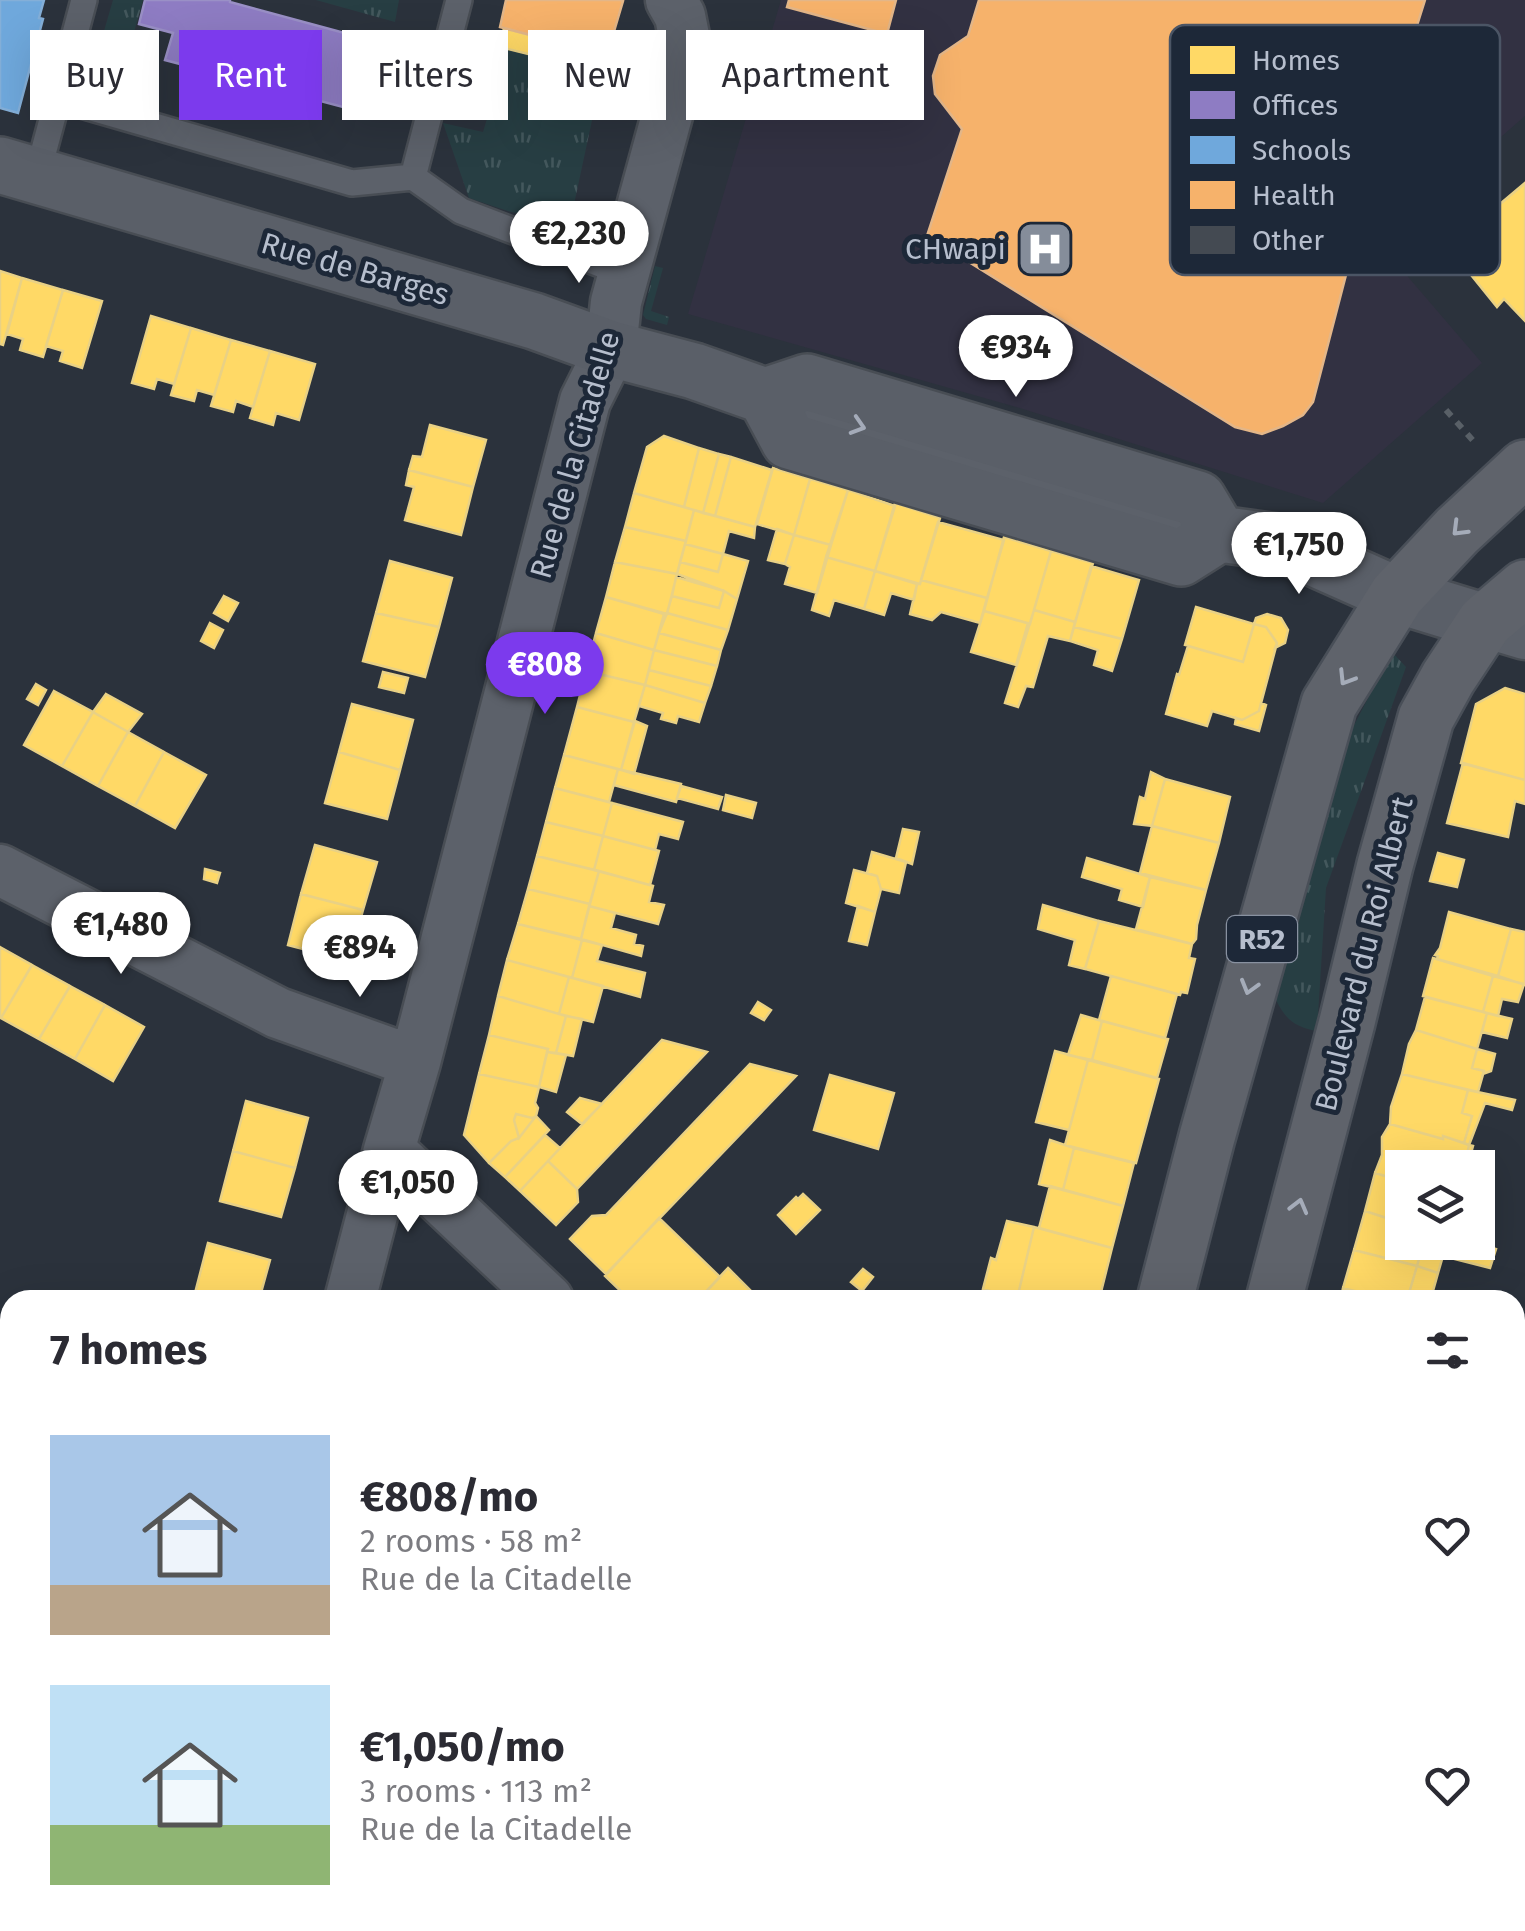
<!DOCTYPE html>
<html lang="en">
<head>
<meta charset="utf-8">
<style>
	:root { --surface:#fff; --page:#f2f2f3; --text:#2b2b33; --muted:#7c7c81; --accent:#7c3aed }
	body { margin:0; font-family:"Fira Sans",sans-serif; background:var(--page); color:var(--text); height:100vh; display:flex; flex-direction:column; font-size:38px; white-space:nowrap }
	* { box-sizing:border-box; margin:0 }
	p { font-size:32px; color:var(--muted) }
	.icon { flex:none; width:55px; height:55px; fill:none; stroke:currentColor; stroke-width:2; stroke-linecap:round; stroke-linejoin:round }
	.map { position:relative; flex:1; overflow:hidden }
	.panel { position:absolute; left:0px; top:1290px; width:1525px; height:642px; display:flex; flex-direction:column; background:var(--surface); border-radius:30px 30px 0 0; box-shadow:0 10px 40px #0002 }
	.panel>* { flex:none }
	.guide { position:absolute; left:30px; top:30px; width:1000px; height:90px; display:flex; gap:20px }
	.controls { position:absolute; left:1385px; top:1150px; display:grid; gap:20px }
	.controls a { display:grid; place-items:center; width:110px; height:110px; border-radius:0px; background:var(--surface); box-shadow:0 10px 40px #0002; font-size:50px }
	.price { position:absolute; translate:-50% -85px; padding:0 22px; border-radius:35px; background:#fff; color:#222; font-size:32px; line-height:65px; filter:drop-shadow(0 2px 5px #0008) }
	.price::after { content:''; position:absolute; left:50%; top:60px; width:30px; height:22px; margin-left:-15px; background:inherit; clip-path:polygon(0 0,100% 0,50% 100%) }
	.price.selected { background:var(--accent); color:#fff }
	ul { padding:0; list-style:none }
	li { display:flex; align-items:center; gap:30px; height:250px; padding:0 50px }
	li span { display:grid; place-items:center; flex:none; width:280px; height:200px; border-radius:0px; color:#555 }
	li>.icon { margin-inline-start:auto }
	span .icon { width:120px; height:120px; fill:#fffc; stroke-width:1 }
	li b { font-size:42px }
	h2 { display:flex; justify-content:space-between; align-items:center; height:120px; padding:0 50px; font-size:42px }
	.pill { padding:0 35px; border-radius:0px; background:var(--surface); box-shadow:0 10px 40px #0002; font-size:35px; line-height:90px }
	.pill.selected { background:var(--accent); color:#fff }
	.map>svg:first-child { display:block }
	.medical { fill:#323142 }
	.grass { fill:url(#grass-tufts) }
	.homes { fill:#ffd966; stroke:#e9d185; stroke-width:2.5 }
	.offices { fill:#8e7cc3; stroke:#9a90c6; stroke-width:2.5 }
	.schools { fill:#6fa8dc; stroke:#84afd8; stroke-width:2.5 }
	.health { fill:#f6b26b; stroke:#e3b688; stroke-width:2.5 }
	.building { fill:#444a52; stroke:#535a63; stroke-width:2.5 }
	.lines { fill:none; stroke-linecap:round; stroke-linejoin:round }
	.lane-casing { stroke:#484d54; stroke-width:30 }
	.street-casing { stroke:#484d54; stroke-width:55 }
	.secondary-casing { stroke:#484d54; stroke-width:60 }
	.primary-casing { stroke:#494f58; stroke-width:60 }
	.path { stroke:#596067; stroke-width:6; stroke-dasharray:8 8; stroke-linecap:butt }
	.lane { stroke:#5c616a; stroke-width:25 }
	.street { stroke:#5c616a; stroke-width:50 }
	.secondary { stroke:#5a5f68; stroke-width:55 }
	.primary { stroke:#5f636b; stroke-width:55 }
	.oneway { stroke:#a4abb9 }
	.oneway2 { stroke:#a5acb9 }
	.labels { text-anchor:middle; stroke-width:10; stroke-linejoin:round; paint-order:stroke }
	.shield { fill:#1d2838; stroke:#8891a0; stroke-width:2.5 }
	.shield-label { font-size:28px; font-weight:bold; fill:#b6becd }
	.poi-label { font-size:30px; fill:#b6becd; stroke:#1d2838; text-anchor:end }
	.street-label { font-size:30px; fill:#b6becd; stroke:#1d2838 }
	.key { fill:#1d2838; stroke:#4b5565; stroke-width:2.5 }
	.key-label { font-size:28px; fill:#b6becd }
</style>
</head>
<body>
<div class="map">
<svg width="1525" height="1931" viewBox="0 0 1525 1931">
	<defs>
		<pattern id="grass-tufts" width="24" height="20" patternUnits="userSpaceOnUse" patternTransform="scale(2.5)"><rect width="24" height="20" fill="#273e43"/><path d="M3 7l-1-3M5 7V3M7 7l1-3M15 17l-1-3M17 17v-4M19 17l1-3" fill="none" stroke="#44585d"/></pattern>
	</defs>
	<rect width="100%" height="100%" fill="#2b323c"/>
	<path class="medical" d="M781,0H1525V116L1379,243L1482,363L1323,503L1023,409L688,314Z"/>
	<path class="grass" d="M113,0H143L117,93L104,72V31Z
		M316,0H399L395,22Z
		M508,50L591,70L598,52L606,55L570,223L511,212L469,198L443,123L483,132Z
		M655,266L663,268L651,311L669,317L667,325L646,319L643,315Z
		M1392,652L1406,667L1326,888L1317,1031C1295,1027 1286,1020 1276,1000L1350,733Z
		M254,1923L944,1922L948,1931H252Z"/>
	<path class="homes" d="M504,28L600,54L594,71L540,55V57L500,47Z
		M1525,183V321L1504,299L1497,307L1472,276L1479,269L1455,242Z
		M0,271L22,278L3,345L0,344Z
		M22,278L63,290L43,357L20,350L23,339L7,334Z
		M63,290L102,301L82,368L60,361L63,351L46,346Z
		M151,316L191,328L174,384L157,379L154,389L132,383Z
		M191,328L231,340L214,395L197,390L194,401L171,395Z
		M231,340L270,351L253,407L236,401L233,412L211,406Z
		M270,351L315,364L299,420L276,413L273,425L250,418Z
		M430,425L486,440L473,487L409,470L413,456L422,457Z
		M664,436L699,448L684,507L634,493L647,447Z
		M699,448L719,454L703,513L684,507Z
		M719,454L731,457L715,516L703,513Z
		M731,457L772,470L755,527L715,516Z
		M773,468L810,479L794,535L757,524Z
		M409,470L473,487L461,535L405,520L414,487L406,485Z
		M810,479L848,490L831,545L794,535Z
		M848,490L895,506L875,571L826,557Z
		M634,493L694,510L686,541L625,527Z
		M895,503L940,518L920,584L875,571Z
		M694,510L755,527L754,538L729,531L723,554L685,544Z
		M938,522L1004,540L987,598L921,580Z
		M625,527L686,541L677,574L615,562Z
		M777,529L794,535L785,564L768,560Z
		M794,535L831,545L817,593L785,584L790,567L785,564Z
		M1004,537L1051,551L1030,624L984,611Z
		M685,544L723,554L718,572L680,562Z
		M1051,551L1093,563L1075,622L1034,610Z
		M723,554L748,561L737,599L724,591L677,574L680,562L718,572Z
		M826,557L875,571L864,609L834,600L829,616L812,610Z
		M390,561L452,578L439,627L376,613Z
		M615,562L677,574L667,614L606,597Z
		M1091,566L1139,580L1122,639L1074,627Z
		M875,571L917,584L914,600L891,593L884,615L864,609Z
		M676,577L724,591L719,608L672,596Z
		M921,580L987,598L980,623L941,612L932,620L910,614L917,584H920Z
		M724,591L737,599L728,630L667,613L672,596L719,608Z
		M224,596L238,603L228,621L214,613Z
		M606,597L664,614L654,650L596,633Z
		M1196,607L1254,624L1243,662L1185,645Z
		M1034,610L1075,622L1070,641L1048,636L1033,687L1026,686L1018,707L1005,703Z
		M984,611L1028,623L1016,665L971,652Z
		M376,613L439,627L425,677L363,661Z
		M667,613L728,630L721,650L659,633Z
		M1267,614L1281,618L1288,630L1285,643L1275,648L1277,643L1266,627L1254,624L1256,618Z
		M210,623L223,630L214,648L201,641Z
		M1254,624L1266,627L1277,643L1259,711L1242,720L1212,711L1207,726L1166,714L1177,674L1179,675L1188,646L1243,662Z
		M1074,627L1122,639L1112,671L1094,665L1098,650L1070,641Z
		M596,633L654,650L645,685L586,671Z
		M659,633L721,650L717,666L654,650Z
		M654,650L717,666L711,686L649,670Z
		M649,670L711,686L705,703L645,685Z
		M586,671L645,685L634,722L577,707Z
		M383,672L408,678L404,693L379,687Z
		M36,684L46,690L38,705L27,699Z
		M645,685L705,703L699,722L678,716L676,723L661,719L663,713L639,706Z
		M1505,688L1525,694V780L1461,763L1476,704Z
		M54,691L93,712L62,766L24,745Z
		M106,694L142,714L128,732L93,712Z
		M1261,703L1266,705L1259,731L1235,724L1236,718L1242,720L1259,711Z
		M352,704L413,720L400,770L339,752Z
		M577,707L634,722L621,770L564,755Z
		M93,712L128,732L98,786L62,766Z
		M635,721L647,726L634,774L621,770Z
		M128,732L164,752L135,806L98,786Z
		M164,752L206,775L175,828L135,806Z
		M339,752L400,770L387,819L325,803Z
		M564,755L618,769L609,802L555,788Z
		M1463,763L1525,780V804L1515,801L1508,837L1447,823Z
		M618,769L681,784L676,802L614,785Z
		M1151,772L1165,779L1152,826L1134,824L1140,797L1145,799Z
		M1165,779L1230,797L1219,843L1152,826Z
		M681,786L722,797L718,809L677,798Z
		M555,788L612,803L603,836L546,822Z
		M726,795L756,803L752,818L723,810Z
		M612,803L683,822L678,839L659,834L655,850L603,836Z
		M546,822L603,836L594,870L537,856Z
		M1152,826L1219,843L1206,890L1140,873Z
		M903,829L919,832L912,864L896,858Z
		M603,836L659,851L650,885L594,870Z
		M315,845L377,862L363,910L301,894Z
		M872,852L906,862L899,893L881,889L877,876L867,873Z
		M1438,853L1464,860L1457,887L1430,881Z
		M537,856L599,871L590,904L528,889Z
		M1087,858L1150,877L1143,907L1119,900L1122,889L1082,877Z
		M205,869L220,873L217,883L204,879Z
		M854,870L877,876L881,889L875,912L846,903Z
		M599,871L653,886L649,902L664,905L658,924L589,906Z
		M1150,877L1206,890L1197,925L1196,939L1192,944L1136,929Z
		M528,889L590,904L581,939L518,924Z
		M301,894L363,910L349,961L288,945Z
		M1043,905L1099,921L1085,969L1069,965L1075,940L1038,929Z
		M589,906L615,913L611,928L636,935L634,944L643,946L641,956L581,939Z
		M858,906L875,912L867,945L849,941Z
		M1449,912L1511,929L1498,976L1437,959L1438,956L1435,955L1440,948Z
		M1099,921L1192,944L1189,958L1195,959L1187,993L1181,992L1180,995L1085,969Z
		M518,924L582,940L572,978L507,960Z
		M1511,929L1525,932V985L1498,976Z
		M582,940L602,945L597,961L645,973L640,997L572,978Z
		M0,947L32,965L1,1018H0Z
		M1433,958L1493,976L1483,1012L1423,996Z
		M507,960L569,977L559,1014L498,996Z
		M32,965L70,986L39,1039L1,1018Z
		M1111,976L1177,994L1165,1038L1099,1020Z
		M1493,976L1524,984L1518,1002L1502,999L1498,1016L1483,1012Z
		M569,977L603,986L593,1022L559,1014Z
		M70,986L105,1005L75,1059L39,1039Z
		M498,996L566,1016L556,1053L547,1052L548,1049L489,1035Z
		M1425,997L1487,1013L1477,1049L1416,1030Z
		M758,1002L771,1010L764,1020L751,1013Z
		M105,1005L144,1027L113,1081L75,1059Z
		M1487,1013L1512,1019L1507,1038L1482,1032Z
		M1081,1015L1102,1021L1092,1060L1068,1055Z
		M566,1016L582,1019L573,1056L556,1053Z
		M1102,1021L1168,1039L1157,1078L1092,1060Z
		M1416,1030L1477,1049L1472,1068L1484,1071L1478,1092L1402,1074L1409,1044Z
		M489,1035L548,1049L539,1087L479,1074Z
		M662,1040L707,1052L577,1189L548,1161Z
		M1477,1049L1495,1054L1491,1071L1483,1074L1484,1071L1472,1068Z
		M1055,1051L1088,1060L1069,1130L1036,1122Z
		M547,1052L566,1055L556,1092L539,1087Z
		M1088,1060L1159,1079L1136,1163L1065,1145Z
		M750,1064L796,1076L606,1274L570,1239L592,1216L606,1215Z
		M479,1074L539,1087L535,1103L538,1108L536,1116L532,1118L516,1114L514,1120L519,1138L511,1141L489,1163L464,1135Z
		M1402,1074L1468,1090L1462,1113L1472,1116L1464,1143L1443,1136V1139L1390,1124L1391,1107Z
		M830,1075L894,1093L878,1149L814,1130Z
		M1468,1090L1515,1100L1512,1110L1485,1103L1469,1145L1464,1143L1472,1116L1462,1113Z
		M580,1098L602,1104L582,1124L567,1112Z
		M246,1101L308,1118L295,1168L233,1151Z
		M516,1114L532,1118L536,1116L519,1138L514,1120Z
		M536,1116L549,1130L505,1177L489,1163L511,1141L519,1138Z
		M1390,1124L1443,1139V1136L1469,1145L1467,1155L1462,1153L1457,1168H1402V1181L1375,1173L1382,1155V1137Z
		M545,1135L560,1148L520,1191L505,1177Z
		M1050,1140L1074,1148L1063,1190L1039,1184Z
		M1469,1145L1473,1146L1467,1168H1457L1462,1153L1467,1155Z
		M1074,1148L1134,1163L1123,1206L1063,1190Z
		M233,1151L295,1168L281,1217L220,1201Z
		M548,1161L577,1189L578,1202L556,1225L520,1191Z
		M1375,1173L1402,1181V1223L1365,1211Z
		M1050,1186L1123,1206L1112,1248L1039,1228Z
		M803,1194L820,1210L796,1234L778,1215L796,1197L798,1199Z
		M1365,1211L1402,1223V1242H1424L1417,1266L1354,1250Z
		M659,1218L720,1277L698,1300H630L605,1276Z
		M1007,1221L1034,1227L1017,1299L983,1289L991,1258L996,1260Z
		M1034,1227L1112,1248L1099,1300L1017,1299Z
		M1424,1242H1474L1496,1249L1490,1268L1443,1256L1438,1273L1417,1266Z
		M208,1243L270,1260L259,1300H221L195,1293Z
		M1354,1250L1417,1266L1407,1300H1389L1343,1288Z
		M1417,1266L1438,1273L1433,1291L1471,1300H1407Z
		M728,1268L760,1300H698Z
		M863,1269L873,1277L862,1291L851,1282Z
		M1343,1288L1389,1300H1340Z
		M983,1289L1017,1299L1023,1300H980Z
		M1525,1425V1458L1516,1456Z
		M1515,1464L1524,1467L1519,1488L1515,1487Z
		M1515,1680L1525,1683V1822L1522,1831L1515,1829Z
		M1301,1922H1346L1337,1931H1296L1294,1930Z
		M1346,1922H1408L1415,1929L1337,1931Z
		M1422,1922H1469L1461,1931H1414Z"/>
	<path class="offices" d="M145,0H230V2L396,47L377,116L165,60L173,33L139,24Z"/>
	<path class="schools" d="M0,0H44L39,18L43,19L18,113L0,108Z"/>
	<path class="health" d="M506,0H620L623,1L607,55L500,27Z
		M789,0H896L887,34L787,7Z
		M979,0H1425L1381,140L1313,402L1303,415L1283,426L1262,434L1235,427L927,236L962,129L935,94L933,76L940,55L968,36Z"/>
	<path class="building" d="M0,1705L10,1711V1795L0,1789Z"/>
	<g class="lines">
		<g class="lane-casing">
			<path id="lane" d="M459,0L413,177L461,211L624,273
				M62,81L78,104L352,183L413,177
				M37,176L84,0
				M775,400L1210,532
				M1515,1839L1525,1834"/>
		</g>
		<g class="street-casing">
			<path id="street" d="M1485,622L1525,634
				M0,870L278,1013L415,1062
				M389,1150L548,1300
				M350,1300L389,1150L415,1062L585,401L611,349L616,302L686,46L680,16L671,0
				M0,1664L10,1670
				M1208,1922L1217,1931
				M187,1931L189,1922"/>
		</g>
		<g class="secondary-casing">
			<path id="secondary" d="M0,165L534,321L611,349L694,371L765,396L807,382L1198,499L1219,534
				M765,396L789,441L1181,558L1219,534L1278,542L1397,595L1485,622"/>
		</g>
		<g class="primary-casing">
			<path id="primary" d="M1165,1300L1207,1137L1329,704L1397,595L1457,531L1525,468
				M1274,1300L1347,1022L1385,865L1426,718L1448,678L1485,622L1525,588
				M1001,1931L1004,1922
				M1105,1931L1108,1922"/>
		</g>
		<path class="path" d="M1446,410L1477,445"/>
		<use href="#lane" class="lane"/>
		<use href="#street" class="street"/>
		<use href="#secondary" class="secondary"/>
		<use href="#primary" class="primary"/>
	</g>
	<defs><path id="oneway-chevron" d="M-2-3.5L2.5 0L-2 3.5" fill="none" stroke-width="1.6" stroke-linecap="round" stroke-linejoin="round" transform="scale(2.5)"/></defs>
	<use class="oneway" href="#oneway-chevron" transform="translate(858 426) rotate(17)"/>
	<g class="oneway2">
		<use href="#oneway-chevron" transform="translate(1459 529) rotate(135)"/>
		<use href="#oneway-chevron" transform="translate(1346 678) rotate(122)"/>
		<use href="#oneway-chevron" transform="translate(1249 987) rotate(106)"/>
		<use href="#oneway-chevron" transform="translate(1299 1206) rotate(-75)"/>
	</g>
	<defs>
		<g id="hospital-square" transform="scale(2.875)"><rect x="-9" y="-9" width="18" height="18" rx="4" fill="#858d9a" stroke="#1d2838"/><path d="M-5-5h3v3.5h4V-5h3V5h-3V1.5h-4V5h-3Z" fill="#fff"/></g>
	</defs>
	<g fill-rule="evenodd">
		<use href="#hospital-square" x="1045" y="249"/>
	</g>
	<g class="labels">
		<rect class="shield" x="1227" y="916" width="70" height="46" rx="8"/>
		<g class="shield-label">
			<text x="1262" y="949">R52</text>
		</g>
		<g class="poi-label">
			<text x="1006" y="259">CHwapi</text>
		</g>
		<g class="street-label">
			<text transform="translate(355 269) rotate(16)" y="10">Rue de Barges</text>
			<text transform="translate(575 455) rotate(-74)" y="10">Rue de la Citadelle</text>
			<text transform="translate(1364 954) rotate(-76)" y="10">Boulevard du Roi Albert</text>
		</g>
	</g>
	<rect x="1170" y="25" width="330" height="250" rx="15" class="key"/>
	<rect x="1190" y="46" width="45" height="28" fill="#ffd966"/>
	<rect x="1190" y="91" width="45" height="28" fill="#8e7cc3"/>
	<rect x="1190" y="136" width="45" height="28" fill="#6fa8dc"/>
	<rect x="1190" y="181" width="45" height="28" fill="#f6b26b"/>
	<rect x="1190" y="226" width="45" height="28" fill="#444a52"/>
	<g class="key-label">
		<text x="1252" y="70">Homes</text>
		<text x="1252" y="115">Offices</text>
		<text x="1252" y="160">Schools</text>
		<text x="1252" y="205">Health</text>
		<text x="1252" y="250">Other</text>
	</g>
</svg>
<div class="controls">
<a><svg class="icon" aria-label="layers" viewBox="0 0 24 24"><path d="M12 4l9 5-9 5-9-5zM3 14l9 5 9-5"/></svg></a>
</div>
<b class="price" style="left:579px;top:286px">€2,230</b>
<b class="price" style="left:1016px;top:400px">€934</b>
<b class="price" style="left:1299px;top:597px">€1,750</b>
<b class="price selected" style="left:545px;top:717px">€808</b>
<b class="price" style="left:121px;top:977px">€1,480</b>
<b class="price" style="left:360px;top:1000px">€894</b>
<b class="price" style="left:408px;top:1235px">€1,050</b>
<div class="guide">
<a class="pill">Buy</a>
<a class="pill selected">Rent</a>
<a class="pill">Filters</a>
<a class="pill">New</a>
<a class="pill">Apartment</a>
</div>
<section class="panel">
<h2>7 homes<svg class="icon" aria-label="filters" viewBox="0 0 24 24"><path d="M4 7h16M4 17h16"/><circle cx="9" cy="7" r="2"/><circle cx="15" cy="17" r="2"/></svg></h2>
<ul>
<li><span style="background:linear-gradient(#a9c7e8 75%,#b9a48a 0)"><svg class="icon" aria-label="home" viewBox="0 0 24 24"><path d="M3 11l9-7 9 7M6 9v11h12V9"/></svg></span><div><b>€808/mo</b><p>2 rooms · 58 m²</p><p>Rue de la Citadelle</p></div><svg class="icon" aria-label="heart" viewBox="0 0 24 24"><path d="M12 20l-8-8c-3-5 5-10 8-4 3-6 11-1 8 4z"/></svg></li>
<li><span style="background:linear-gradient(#bfe0f5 70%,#8fb573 0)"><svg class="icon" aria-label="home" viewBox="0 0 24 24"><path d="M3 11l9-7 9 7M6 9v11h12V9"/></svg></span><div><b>€1,050/mo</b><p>3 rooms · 113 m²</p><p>Rue de la Citadelle</p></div><svg class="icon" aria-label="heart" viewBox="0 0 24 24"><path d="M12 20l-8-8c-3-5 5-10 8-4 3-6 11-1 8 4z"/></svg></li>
</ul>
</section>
</div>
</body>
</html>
